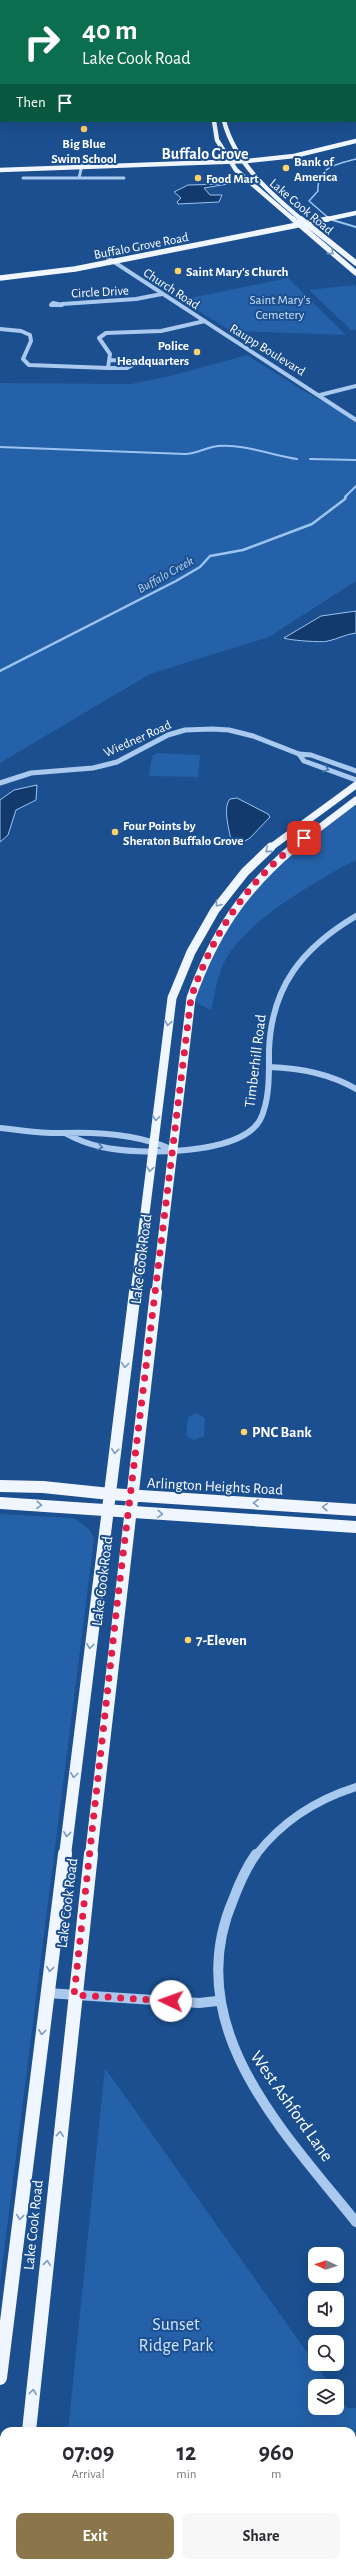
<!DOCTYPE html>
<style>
:root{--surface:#fff;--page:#f7f7f7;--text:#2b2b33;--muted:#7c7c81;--accent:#8a764a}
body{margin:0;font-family:"Alegreya Sans",sans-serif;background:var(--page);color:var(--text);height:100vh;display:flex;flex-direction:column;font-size:15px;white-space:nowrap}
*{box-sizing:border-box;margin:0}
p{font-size:13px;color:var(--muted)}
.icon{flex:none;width:22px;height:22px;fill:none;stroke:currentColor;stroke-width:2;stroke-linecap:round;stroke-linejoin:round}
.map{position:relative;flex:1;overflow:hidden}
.side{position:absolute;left:0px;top:2427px;width:356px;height:140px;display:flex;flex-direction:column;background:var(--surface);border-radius:12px 12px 0 0;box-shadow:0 4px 16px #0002}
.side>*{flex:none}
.top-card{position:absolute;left:0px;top:0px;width:356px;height:122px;box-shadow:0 4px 16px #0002;background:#0b6e4f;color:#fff;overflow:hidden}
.needle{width:26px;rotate:274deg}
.controls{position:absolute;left:308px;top:2247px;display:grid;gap:8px}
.controls a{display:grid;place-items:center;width:36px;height:36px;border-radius:8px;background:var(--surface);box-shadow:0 4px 16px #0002;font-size:20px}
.pin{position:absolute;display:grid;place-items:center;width:34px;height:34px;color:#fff;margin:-17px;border-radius:8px;box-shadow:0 2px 6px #0006}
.me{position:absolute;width:44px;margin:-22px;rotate:273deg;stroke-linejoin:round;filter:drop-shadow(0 0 3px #0008)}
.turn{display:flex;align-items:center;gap:14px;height:84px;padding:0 16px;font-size:18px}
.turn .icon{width:52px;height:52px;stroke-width:2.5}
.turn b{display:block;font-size:28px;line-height:34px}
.then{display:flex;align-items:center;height:38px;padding:0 16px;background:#0003;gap:8px;font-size:15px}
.eta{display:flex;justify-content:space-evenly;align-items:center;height:68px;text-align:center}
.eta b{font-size:24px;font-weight:700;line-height:28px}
.button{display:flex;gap:8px;margin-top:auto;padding:8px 16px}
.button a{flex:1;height:46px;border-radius:8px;background:var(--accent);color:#fff;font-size:16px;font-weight:700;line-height:46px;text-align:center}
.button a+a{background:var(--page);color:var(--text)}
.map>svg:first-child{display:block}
.green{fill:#2461a8}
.water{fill:#123a6d;stroke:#9cc4f0}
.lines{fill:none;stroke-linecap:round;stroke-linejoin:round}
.stream-far2{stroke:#9cc4f0;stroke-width:1.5}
.stream-far1{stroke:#9cc4f0;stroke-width:2}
.stream{stroke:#9cc4f0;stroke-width:2.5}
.minor-far5{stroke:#a9c9ee;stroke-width:3}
.minor-far4{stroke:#a9c9ee;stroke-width:4}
.minor-far3{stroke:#a9c9ee;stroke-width:5}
.minor-far2{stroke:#a9c9ee;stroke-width:6}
.minor-far1{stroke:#a9c9ee;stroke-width:8}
.minor{stroke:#a9c9ee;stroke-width:10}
.major-far5{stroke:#f0f6ff;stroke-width:4.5}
.major-far4{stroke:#f0f6ff;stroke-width:5.5}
.major-far3{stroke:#f0f6ff;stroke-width:7}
.major-far2{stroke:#f0f6ff;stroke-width:9}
.major-far1{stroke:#f0f6ff;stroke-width:12}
.major{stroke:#f0f6ff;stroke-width:14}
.oneway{stroke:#7b9ac1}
.oneway2{stroke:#4674ac}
.route{stroke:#e11d48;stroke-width:7;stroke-dasharray:0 12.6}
.poi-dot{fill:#ffd166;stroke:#1b4f8f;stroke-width:1.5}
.labels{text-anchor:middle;stroke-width:4;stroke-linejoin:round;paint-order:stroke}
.far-poi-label{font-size:13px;font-weight:bold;fill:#fff;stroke:#1b4f8f;text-anchor:start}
.far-street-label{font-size:13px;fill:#fff;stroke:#1b4f8f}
.far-park-label{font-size:13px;fill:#cfe3fa;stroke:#1b4f8f}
.far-water-label{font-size:13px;font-style:italic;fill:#b5d3f5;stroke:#1b4f8f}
.street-label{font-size:15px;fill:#fff;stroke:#1b4f8f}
.poi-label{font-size:15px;font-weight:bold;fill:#fff;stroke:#1b4f8f;text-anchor:start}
.far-district-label{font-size:16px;font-weight:bold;fill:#fff;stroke:#1b4f8f}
.near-street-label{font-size:18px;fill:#fff;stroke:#1b4f8f}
.near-park-label{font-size:18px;fill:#cfe3fa;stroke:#1b4f8f}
</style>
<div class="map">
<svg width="356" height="2567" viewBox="0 0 356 2567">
<rect width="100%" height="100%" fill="#1b4f8f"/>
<path class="green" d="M 288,278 L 346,335 L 231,331 L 181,300 Z
M 354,285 L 356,287 L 356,330 L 351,330 L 309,290 Z
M 247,355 L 309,394 L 356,418 L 356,581 L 269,637 L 150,674 L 0,763 L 0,383 L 131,384 L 170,376 Z
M 157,753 L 200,755 L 198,777 L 149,776 L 152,756 Z
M 356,805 L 356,860 C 316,881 241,923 223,965 C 217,978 215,995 211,1010 L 195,1002 C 225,905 278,862 356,805 Z
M 196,1413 L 205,1418 L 204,1436 L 194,1440 L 186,1436 L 188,1417 Z
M 0,1514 L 74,1518 L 90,1530 L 94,1539 L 0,2283 Z
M 105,2068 L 331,2386 L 315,2386 L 315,2408 L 337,2408 L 337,2394 L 347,2408 L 356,2408 L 356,2455 L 352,2453 L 352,2431 L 68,2431 Z"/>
<path class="water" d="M 228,184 L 204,188 L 210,195 L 222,195 L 219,202 L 178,204 L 177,202 L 181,198 L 174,192 L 188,185 Z
M 356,611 L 356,633 C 346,634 338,639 328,641 C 323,643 287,640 284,638 L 321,616 Z
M 37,785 L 36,800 L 16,810 L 8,835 L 0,842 L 0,800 L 14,790 Z
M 237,798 L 268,814 L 270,817 L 250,838 L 236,846 L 232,844 C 230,833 222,808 230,799 Z"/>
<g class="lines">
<path class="stream-far2" d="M 331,220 L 309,201 L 318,191 C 316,167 337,164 356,159"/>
<path class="stream-far1" d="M 329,219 L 356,227
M 0,447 L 185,454 C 197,454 206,447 218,446 C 246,444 270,455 297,459
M 310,459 L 356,460
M 345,497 L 356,486"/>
<path class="stream" d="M 0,671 L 176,581 L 200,567 L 210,556 L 243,550 L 312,524 L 345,499 L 346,496"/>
<path class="minor-far5" d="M 23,178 L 124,178
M 79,178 L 82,165"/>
<path class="minor-far4" d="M 108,258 L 356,420
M 53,303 L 62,305 L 51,305 Z
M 62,304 L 136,299 L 162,294
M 0,329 L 21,331 L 30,335 L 31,341 L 23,359 L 29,365 L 108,368 L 110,354 L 99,338 L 106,333 L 161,331 L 205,321
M 108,368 L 127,368 L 135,364 L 130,361 L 110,360
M 320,395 L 356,386"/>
<path class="minor-far3" d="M 299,754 L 304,761 L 356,780
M 0,783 L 31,773 L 93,768 L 117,762 L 168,735 L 185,730 L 212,729 L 229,730 L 253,736 L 299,754 L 311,755 L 356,771"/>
<path class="minor-far2" d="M 269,1067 C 300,1068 329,1073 356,1089
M 0,1128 C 21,1130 44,1134 65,1133 C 99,1132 139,1135 171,1149
M 65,1133 C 77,1140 88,1144 102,1147 C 137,1155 240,1156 260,1120 C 270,1100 269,1073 269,1051 C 271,987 302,948 356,916"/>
<path class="minor-far1" d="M 256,1855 C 282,1821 315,1800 356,1787"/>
<path class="minor" d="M 256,1854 C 246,1868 239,1884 233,1900 C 179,2026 283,2131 356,2222
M 47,1993 L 199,2003 L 217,2001"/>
<path class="major-far5" d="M 214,121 L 217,140 L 236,170 L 294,220
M 224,121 C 235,163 270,193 302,220
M 0,170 L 247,161 L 294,156 L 356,141
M 323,220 L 356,213"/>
<path class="major-far4" d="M 293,219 L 356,273
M 301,219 L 356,263
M 0,278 L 75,269 L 328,219"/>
<path class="major-far3" d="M 270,848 L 356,785
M 293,848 L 356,800"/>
<path class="major-far2" d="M 135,1293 L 172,998 L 191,952 L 215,910 L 245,872 L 271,847
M 156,1293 L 191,998 C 214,934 242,891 294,847"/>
<path class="major-far1" d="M 0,1486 L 43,1487 L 110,1494 L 356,1510
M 0,1503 L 356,1527
M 65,1855 L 135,1292
M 91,1855 L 156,1292"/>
<path class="major" d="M 0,2378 L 65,1854
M 29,2431 L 91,1854
M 13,2563 L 13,2567"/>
</g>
<defs><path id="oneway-chevron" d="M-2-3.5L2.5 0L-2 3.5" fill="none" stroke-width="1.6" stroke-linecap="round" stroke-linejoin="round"/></defs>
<g class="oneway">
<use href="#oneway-chevron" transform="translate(331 252) rotate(41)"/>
<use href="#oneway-chevron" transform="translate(268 850) rotate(139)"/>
<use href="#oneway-chevron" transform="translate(218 904) rotate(128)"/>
<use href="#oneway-chevron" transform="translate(168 1023) rotate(99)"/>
<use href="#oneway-chevron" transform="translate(156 1118) rotate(98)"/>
<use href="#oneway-chevron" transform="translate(150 1169) rotate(98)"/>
<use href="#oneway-chevron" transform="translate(125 1365) rotate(97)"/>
<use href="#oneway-chevron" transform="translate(115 1451) rotate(96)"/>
<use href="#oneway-chevron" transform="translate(256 1503) rotate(-177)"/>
<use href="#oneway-chevron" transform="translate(39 1505) rotate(4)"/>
<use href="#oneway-chevron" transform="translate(325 1507) rotate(-176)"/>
<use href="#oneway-chevron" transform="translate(160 1514) rotate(4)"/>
<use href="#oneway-chevron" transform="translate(90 1646) rotate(97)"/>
<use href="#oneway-chevron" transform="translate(74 1775) rotate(97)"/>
<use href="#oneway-chevron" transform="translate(67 1834) rotate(97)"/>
<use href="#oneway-chevron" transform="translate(50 1969) rotate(97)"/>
<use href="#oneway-chevron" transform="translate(42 2032) rotate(97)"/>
<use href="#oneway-chevron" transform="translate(60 2134) rotate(-84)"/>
<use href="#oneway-chevron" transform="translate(20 2217) rotate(97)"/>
<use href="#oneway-chevron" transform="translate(47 2263) rotate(-84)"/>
<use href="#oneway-chevron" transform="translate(33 2392) rotate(-83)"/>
</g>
<g class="oneway2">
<use href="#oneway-chevron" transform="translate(326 769) rotate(20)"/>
<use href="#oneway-chevron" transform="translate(100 1147) rotate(12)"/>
</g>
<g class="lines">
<path class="route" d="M 171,2001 L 74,1995 L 118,1596 L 191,998 C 213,932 248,880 304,838"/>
</g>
<g class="poi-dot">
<circle cx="84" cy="129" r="4"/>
<circle cx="286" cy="168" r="4"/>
<circle cx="198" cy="178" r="4"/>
<circle cx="178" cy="271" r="4"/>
<circle cx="197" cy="352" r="4"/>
<circle cx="115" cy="832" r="4"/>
<circle cx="244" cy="1432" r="4"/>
<circle cx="188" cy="1640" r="4"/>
</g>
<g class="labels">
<g class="far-poi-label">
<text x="84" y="148" text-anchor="middle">Big Blue<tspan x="84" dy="15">Swim School</tspan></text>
<text x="294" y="166">Bank of<tspan x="294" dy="15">America</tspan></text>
<text x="206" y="183">Food Mart</text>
<text x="186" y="276">Saint Mary's Church</text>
<text x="189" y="350" text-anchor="end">Police<tspan x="189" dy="15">Headquarters</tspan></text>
<text x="123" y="830">Four Points by<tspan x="123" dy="15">Sheraton Buffalo Grove</tspan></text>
</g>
<g class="far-street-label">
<text transform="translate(302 206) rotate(40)" y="5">Lake Cook Road</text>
<text transform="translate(141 245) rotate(-11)" y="5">Buffalo Grove Road</text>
<text transform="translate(172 288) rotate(33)" y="5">Church Road</text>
<text transform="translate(100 291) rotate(-3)" y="5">Circle Drive</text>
<text transform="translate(268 349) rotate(32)" y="5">Raupp Boulevard</text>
<text transform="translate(137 738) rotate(-24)" y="5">Wiedner Road</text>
</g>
<g class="far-park-label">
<text x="280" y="304">Saint Mary's<tspan x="280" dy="15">Cemetery</tspan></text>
</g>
<g class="far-water-label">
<text transform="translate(165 574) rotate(-29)" y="5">Buffalo Creek</text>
</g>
<g class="street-label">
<text transform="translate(255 1061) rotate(-83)" y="5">Timberhill Road</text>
<text transform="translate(141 1259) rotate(-83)" y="5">Lake Cook Road</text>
<text transform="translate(215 1486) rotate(3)" y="5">Arlington Heights Road</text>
<text transform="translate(102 1581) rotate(-83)" y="5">Lake Cook Road</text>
<text transform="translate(67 1903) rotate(-83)" y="5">Lake Cook Road</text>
<text transform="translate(33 2225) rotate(-84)" y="5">Lake Cook Road</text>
</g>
<g class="poi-label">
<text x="252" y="1437">PNC Bank</text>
<text x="196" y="1645">7-Eleven</text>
</g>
<g class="far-district-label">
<text x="205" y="159">Buffalo Grove</text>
</g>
<g class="near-street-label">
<text transform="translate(292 2106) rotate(55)" y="6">West Ashford Lane</text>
</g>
<g class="near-park-label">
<text x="176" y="2330">Sunset<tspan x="176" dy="21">Ridge Park</tspan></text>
</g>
</g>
</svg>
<div class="controls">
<a><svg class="needle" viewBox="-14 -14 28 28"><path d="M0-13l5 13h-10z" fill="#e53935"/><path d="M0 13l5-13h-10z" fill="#7c7c81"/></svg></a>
<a><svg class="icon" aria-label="sound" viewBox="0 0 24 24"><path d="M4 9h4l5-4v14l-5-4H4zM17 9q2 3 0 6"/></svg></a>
<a><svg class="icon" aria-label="search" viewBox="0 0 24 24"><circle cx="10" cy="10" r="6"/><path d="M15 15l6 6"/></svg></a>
<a><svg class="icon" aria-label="layers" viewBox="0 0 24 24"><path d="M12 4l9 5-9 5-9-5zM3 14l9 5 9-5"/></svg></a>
</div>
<div class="pin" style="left:304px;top:838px;background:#d93025"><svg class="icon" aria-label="arrive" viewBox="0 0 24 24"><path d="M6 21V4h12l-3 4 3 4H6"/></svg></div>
<svg class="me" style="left:171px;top:2001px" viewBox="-20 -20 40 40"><circle r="19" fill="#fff"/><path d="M0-13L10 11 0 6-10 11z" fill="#e11d48"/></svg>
<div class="top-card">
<div class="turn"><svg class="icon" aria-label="right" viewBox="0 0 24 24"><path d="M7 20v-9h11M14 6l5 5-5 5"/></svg><div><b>40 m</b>Lake Cook Road</div></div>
<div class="then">Then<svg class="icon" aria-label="arrive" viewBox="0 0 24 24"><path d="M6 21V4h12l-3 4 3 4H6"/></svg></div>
</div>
<section class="side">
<div class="eta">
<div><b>07:09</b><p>Arrival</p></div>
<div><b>12</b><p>min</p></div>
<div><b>960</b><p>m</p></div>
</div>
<div class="button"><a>Exit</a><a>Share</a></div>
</section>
</div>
